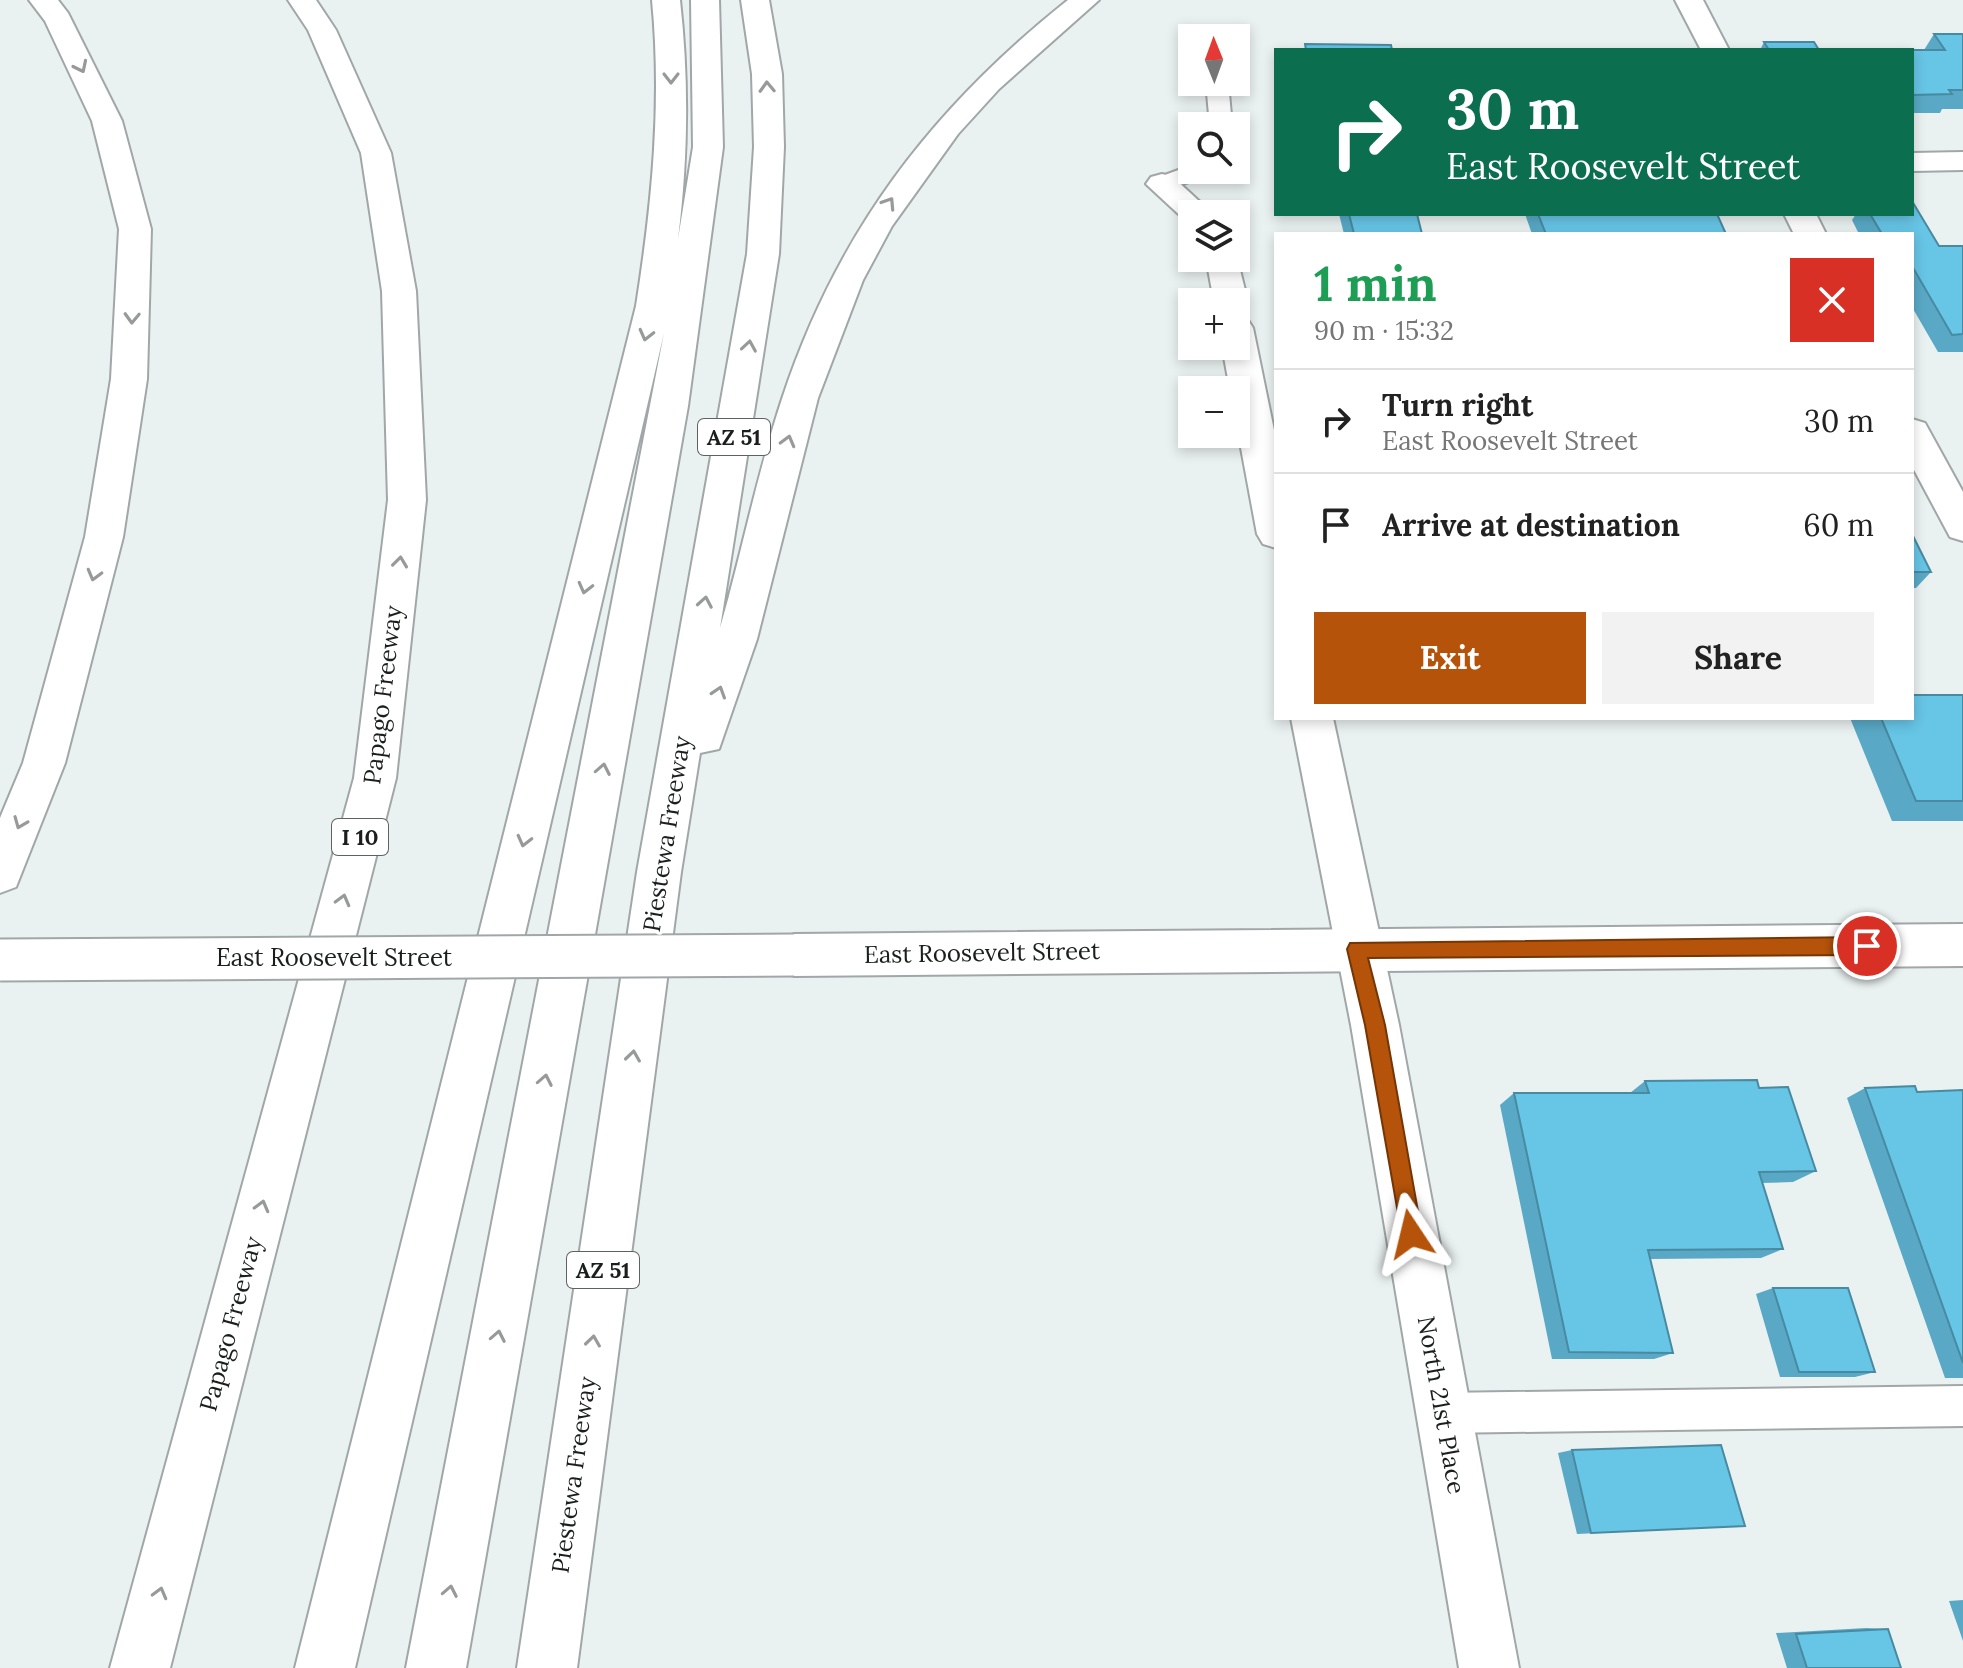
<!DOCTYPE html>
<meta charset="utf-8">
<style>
:root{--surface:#fff;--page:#f2f2f2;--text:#222;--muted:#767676;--line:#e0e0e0;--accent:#b45309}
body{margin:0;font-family:Lora,serif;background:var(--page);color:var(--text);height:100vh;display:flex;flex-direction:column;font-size:30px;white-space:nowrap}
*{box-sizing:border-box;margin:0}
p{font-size:26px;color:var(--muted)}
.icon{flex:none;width:44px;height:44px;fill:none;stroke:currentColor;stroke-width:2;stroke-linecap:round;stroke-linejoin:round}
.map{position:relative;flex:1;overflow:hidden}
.details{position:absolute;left:1274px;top:232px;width:640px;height:488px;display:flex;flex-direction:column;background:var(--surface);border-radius:0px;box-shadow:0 4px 12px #0003}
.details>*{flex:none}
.guide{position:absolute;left:1274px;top:48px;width:640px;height:168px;border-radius:0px;box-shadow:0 4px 12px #0003;background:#0b6e4f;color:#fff;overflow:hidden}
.needle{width:52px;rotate:359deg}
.buttons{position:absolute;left:1178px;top:24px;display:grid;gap:16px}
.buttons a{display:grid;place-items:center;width:72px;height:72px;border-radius:0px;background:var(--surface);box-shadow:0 4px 12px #0003;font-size:40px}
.pin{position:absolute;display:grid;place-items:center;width:68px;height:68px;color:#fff;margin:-34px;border:4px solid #fff;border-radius:50%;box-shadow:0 2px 8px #0007}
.me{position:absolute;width:88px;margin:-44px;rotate:350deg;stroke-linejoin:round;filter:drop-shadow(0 0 6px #0008)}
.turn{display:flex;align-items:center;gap:28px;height:168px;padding:0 40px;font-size:36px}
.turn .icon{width:104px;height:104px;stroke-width:2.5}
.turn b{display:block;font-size:56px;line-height:68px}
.round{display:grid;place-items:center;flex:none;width:84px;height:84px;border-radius:0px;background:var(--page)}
.head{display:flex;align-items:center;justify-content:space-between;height:136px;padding:0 40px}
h1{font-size:48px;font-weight:700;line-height:60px;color:#1e9e55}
.button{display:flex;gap:16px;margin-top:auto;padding:16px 40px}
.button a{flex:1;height:92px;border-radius:0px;background:var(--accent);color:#fff;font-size:32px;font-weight:700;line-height:92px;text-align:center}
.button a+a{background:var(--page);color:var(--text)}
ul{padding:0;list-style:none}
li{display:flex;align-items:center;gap:24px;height:104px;padding:0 40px;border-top:2px solid var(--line)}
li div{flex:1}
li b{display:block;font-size:30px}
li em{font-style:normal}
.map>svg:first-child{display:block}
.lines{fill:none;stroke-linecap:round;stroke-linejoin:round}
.lane-casing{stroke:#a1a7a8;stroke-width:4}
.street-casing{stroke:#a1a7a8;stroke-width:4}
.secondary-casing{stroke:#a1a7a8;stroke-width:4}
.highway-casing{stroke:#a1a7a8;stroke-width:4}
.lane{fill:#fff;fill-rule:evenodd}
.street{fill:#fff;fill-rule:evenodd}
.secondary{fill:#fff;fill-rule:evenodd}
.highway{fill:#fff;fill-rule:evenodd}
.secondary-bridge-casing{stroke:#a1a7a8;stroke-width:45;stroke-linecap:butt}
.secondary-bridge{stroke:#fff;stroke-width:41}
.wall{fill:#59a9c6}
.building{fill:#67c5e6;stroke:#488aa1;stroke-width:2}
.oneway{stroke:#989a9a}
.route{fill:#b45309;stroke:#753606;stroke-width:2}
.labels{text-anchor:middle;stroke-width:6;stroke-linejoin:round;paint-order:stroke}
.shield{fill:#fff;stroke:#5f6262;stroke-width:2}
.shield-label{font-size:22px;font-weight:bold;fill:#1b1e1e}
.street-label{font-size:24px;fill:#1b1e1e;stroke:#fff}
</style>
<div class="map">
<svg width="1963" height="1668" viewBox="0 0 1963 1668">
<rect width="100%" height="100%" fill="#eaf1f1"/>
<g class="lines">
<defs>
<path id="lane" d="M 1206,82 L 1228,82 L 1232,126 L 1210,126 Z
M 1192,165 L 1192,170 L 1212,170 L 1209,175 L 1162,191 L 1151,184 L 1154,179 Z
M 1963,1386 L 1963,1426 L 1441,1433 L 1427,1427 L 1421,1413 L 1427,1399 L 1441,1393 Z"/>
<path id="street" d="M 1675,0 L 1703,0 L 1729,50 L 1701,50 Z
M 1963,152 L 1963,170 L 1912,171 L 1912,153 Z
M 1162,174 L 1173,177 L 1213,214 L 1192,214 L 1192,223 L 1186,221 L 1146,184 L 1151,177 Z
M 1784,214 L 1816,214 L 1826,234 L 1794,234 Z
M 1236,254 L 1248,302 L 1243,310 L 1236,312 L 1236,302 L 1214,302 L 1206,258 L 1236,258 Z
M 1236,317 L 1248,320 L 1253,328 L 1276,440 L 1276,548 L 1263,544 L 1257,534 L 1236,421 L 1236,390 L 1230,390 L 1222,346 L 1236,346 Z
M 1912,419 L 1925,423 L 1963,492 L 1963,541 L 1950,537 L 1912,466 Z
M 1291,718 L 1333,718 L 1399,1025 L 1519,1668 L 1459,1668 L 1351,1025 Z"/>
<path id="secondary" d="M 1963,924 L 1963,966 L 794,976 L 778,970 L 771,955 L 778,940 L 794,934 Z"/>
<path id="highway" d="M 29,0 L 58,0 L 68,13 L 122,121 L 151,229 L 147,379 L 123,537 L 65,763 L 16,887 L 0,893 L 0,818 L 23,763 L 85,537 L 111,379 L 119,229 L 92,121 L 45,21 Z
M 288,0 L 316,0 L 336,30 L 391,153 L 416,291 L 426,500 L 396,778 L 170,1668 L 110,1668 L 354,778 L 388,500 L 382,291 L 361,153 L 308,30 Z
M 652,0 L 680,0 C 689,80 688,159 678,239 L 693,147 L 691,0 L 719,0 L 723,147 L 688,406 L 466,1668 L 406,1668 L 664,333 L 355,1668 L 295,1668 L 636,306 C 652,204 662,103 652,0 Z
M 741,0 L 769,0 L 782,74 L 784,147 L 779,254 L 720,628 C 742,552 757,474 782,399 C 837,232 931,109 1068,0 L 1099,0 L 999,89 L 958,134 L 892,226 L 863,280 L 818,398 L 757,639 L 719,749 L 700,753 L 681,872 L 577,1668 L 517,1668 L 637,872 L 747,254 L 754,147 L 752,74 Z"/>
</defs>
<use href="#lane" class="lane-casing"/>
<use href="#street" class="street-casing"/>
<use href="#secondary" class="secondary-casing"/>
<use href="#highway" class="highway-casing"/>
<use href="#lane" class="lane"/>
<use href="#street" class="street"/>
<use href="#secondary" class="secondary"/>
<use href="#highway" class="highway"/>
<defs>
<path id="secondary-bridge" d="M 0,960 L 794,955"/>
</defs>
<use href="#secondary-bridge" class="secondary-bridge-casing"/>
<use href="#secondary-bridge" class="secondary-bridge"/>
</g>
<path class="wall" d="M 1934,34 L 1963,34 L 1963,109 L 1942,109 L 1940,113 L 1912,113 L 1912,50 L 1924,50 Z
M 1764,42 L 1819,50 L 1760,50 Z
M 1339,214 L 1417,214 L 1422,234 L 1344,234 Z
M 1525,214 L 1717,214 L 1726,234 L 1532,234 Z
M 1856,214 L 1912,214 L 1939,246 L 1963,246 L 1963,352 L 1938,352 L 1912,307 L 1912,234 L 1859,234 L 1852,220 Z
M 1912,534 L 1931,572 L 1916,588 L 1912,588 Z
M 1963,695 L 1963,821 L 1892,821 L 1850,718 L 1912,718 Z
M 1645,1081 L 1759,1088 L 1816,1171 L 1793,1182 L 1762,1183 L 1783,1249 L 1761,1258 L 1650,1259 L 1673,1353 L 1654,1359 L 1552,1359 L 1500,1105 L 1514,1093 L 1630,1093 Z
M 1865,1088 L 1917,1092 L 1963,1090 L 1963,1378 L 1945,1378 L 1847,1098 Z
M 1773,1288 L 1875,1372 L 1855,1377 L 1780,1377 L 1756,1294 Z
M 1572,1450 L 1727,1527 L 1577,1534 L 1558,1453 Z
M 1963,1600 L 1963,1641 L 1949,1601 Z
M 1866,1628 L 1888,1629 L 1901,1668 L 1787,1668 L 1776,1633 Z"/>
<path class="building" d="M 1934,34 L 1963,34 L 1963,90 L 1949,90 L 1952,94 L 1912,95 L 1912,50 L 1905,50 L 1945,50 Z
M 1764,42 L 1814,42 L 1819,50 L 1769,50 Z
M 1305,44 L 1391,45 L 1392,50 L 1306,50 Z
M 1912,201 L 1939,246 L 1963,246 L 1963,334 L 1952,335 L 1912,266 L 1912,234 L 1882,234 L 1870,214 L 1912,214 Z
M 1349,214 L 1417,214 L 1422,234 L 1354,234 Z
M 1538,214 L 1717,214 L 1726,234 L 1546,234 Z
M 1912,534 L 1931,572 L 1912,572 Z
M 1912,695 L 1963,695 L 1963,801 L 1916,801 L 1881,718 L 1912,718 Z
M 1757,1080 L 1759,1088 L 1788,1087 L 1816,1171 L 1759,1172 L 1783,1249 L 1648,1250 L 1673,1353 L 1569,1352 L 1514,1093 L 1649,1093 L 1645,1081 Z
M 1915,1086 L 1917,1092 L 1963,1090 L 1963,1363 L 1865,1088 Z
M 1773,1288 L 1848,1288 L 1875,1372 L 1799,1372 Z
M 1721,1445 L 1745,1526 L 1591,1533 L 1572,1450 Z
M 1888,1629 L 1901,1668 L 1807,1668 L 1796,1634 Z"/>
<defs><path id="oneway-chevron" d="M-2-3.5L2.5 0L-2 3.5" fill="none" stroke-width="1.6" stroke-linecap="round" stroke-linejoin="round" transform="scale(2)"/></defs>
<g class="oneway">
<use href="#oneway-chevron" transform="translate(81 67) rotate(64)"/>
<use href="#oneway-chevron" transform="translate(671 78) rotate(90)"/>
<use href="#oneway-chevron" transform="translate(767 87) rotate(-92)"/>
<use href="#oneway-chevron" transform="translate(889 203) rotate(-57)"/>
<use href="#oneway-chevron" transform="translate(132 318) rotate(92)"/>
<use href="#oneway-chevron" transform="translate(646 335) rotate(104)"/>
<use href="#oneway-chevron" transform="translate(749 346) rotate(-81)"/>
<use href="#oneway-chevron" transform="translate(788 441) rotate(-75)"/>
<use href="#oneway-chevron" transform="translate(400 562) rotate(-83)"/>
<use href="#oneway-chevron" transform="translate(94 575) rotate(105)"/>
<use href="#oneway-chevron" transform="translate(585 588) rotate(104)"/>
<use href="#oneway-chevron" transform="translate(705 602) rotate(-80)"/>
<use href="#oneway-chevron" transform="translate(719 692) rotate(-72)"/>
<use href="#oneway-chevron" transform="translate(603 769) rotate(-79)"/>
<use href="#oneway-chevron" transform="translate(20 823) rotate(112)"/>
<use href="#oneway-chevron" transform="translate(524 841) rotate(104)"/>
<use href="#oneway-chevron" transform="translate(343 900) rotate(-75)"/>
<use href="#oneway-chevron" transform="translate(633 1056) rotate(-82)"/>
<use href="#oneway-chevron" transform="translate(545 1080) rotate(-79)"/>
<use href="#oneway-chevron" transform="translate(262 1206) rotate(-75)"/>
<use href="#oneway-chevron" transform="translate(498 1336) rotate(-79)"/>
<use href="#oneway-chevron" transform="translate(593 1341) rotate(-82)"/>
<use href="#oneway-chevron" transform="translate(450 1591) rotate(-79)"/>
<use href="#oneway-chevron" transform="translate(160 1593) rotate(-75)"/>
</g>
<path class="route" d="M 1867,937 L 1877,946 L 1867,955 L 1368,958 L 1385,1025 L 1422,1234 L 1418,1242 L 1411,1245 L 1403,1242 L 1365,1025 L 1347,949 L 1350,943 Z"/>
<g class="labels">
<g class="shield">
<rect x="698" y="419" width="72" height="36" rx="6"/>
<rect x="332" y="819" width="56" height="36" rx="6"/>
<rect x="567" y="1252" width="72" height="36" rx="6"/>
</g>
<g class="shield-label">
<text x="734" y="445">AZ 51</text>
<text x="360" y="845">I 10</text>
<text x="603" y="1278">AZ 51</text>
</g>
<g class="street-label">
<text transform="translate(383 695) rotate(-83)" y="8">Papago Freeway</text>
<text transform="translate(667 834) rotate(-81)" y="8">Piestewa Freeway</text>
<text transform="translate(982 953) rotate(-1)" y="8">East Roosevelt Street</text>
<text x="334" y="966">East Roosevelt Street</text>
<text transform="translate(231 1324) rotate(-75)" y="8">Papago Freeway</text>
<text transform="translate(1441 1405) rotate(80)" y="8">North 21st Place</text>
<text transform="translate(574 1475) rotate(-82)" y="8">Piestewa Freeway</text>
</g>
</g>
</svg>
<div class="buttons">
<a><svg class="needle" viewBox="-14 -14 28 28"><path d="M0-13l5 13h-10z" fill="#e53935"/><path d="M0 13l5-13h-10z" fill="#767676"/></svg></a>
<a><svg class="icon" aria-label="search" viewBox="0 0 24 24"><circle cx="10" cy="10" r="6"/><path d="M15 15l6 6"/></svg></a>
<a><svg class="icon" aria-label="layers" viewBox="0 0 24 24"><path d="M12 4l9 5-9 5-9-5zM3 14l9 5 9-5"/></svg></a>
<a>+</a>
<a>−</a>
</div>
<div class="pin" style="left:1867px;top:946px;background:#d93025"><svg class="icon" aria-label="arrive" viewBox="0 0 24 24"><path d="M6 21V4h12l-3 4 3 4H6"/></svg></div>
<svg class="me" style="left:1411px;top:1234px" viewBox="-20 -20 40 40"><path d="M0-17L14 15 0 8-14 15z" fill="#b45309" stroke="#fff" stroke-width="4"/></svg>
<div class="guide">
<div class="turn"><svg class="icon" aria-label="right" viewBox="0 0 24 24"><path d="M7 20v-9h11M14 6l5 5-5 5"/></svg><div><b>30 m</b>East Roosevelt Street</div></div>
</div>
<section class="details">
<div class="head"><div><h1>1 min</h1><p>90 m · 15:32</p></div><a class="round" style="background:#d93025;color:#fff"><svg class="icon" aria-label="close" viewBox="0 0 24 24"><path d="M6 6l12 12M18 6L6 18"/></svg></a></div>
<ul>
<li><svg class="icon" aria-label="right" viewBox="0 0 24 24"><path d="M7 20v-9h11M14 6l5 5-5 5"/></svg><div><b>Turn right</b><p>East Roosevelt Street</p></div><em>30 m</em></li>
<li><svg class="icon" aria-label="arrive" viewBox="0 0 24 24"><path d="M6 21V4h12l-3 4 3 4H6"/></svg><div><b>Arrive at destination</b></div><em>60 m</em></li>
</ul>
<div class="button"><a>Exit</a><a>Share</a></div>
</section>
</div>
